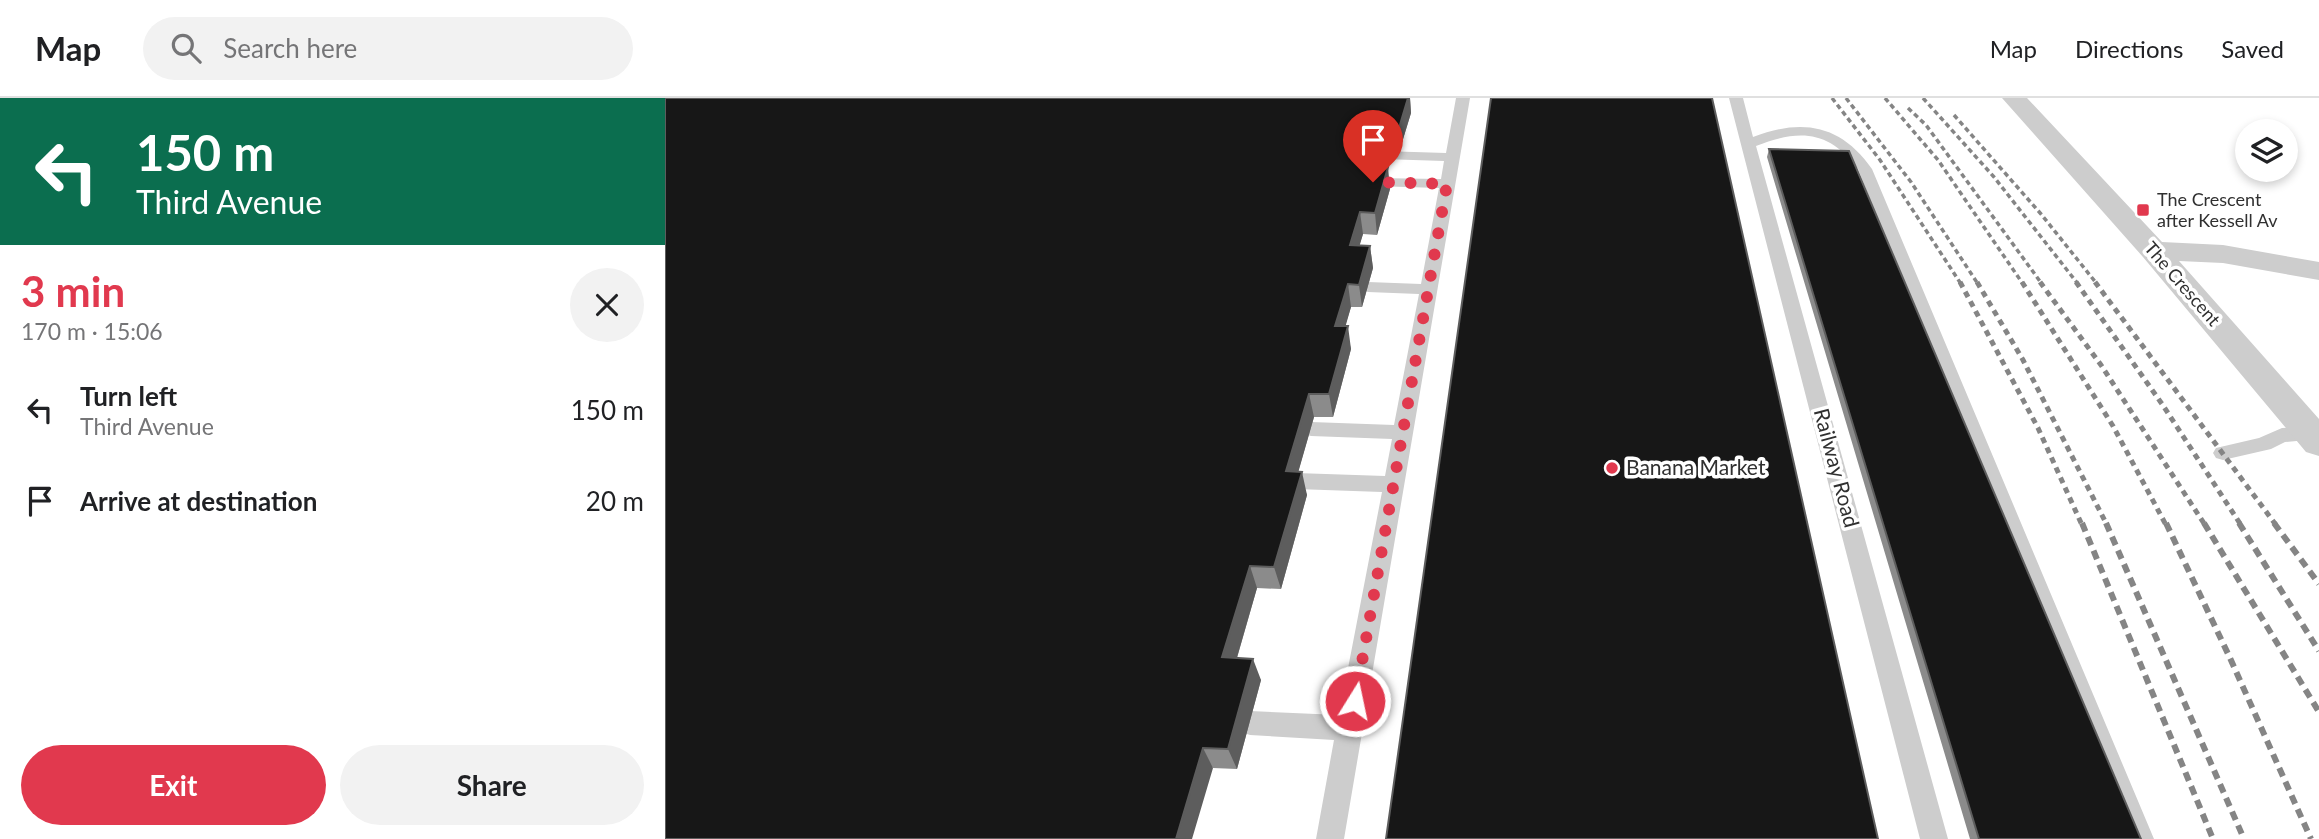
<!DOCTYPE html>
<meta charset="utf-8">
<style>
:root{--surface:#fff;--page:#f2f2f2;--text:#202124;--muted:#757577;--line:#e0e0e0;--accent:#e1394e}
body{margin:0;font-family:Lato,sans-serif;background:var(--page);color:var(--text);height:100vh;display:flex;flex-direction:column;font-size:26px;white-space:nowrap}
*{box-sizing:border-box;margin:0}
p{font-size:23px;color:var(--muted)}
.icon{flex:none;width:38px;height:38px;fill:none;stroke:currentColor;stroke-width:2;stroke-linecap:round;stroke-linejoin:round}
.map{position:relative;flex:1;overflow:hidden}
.side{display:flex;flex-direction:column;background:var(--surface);width:665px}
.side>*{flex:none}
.top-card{background:#0b6e4f;color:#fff;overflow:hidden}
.tools{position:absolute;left:1570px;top:21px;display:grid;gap:14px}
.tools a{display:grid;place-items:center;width:63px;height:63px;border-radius:50%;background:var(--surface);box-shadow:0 4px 10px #0003;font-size:35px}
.pin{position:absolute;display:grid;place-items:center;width:60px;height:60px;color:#fff;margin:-72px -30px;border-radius:50% 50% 50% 0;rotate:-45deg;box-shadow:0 0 7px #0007}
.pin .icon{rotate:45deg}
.me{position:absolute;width:77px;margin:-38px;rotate:10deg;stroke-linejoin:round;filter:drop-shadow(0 0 5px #0008)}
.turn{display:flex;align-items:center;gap:24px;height:147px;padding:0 21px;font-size:32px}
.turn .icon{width:91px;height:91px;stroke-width:2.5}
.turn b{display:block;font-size:49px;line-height:60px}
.round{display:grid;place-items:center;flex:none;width:74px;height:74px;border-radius:37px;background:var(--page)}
.head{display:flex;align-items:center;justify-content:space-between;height:119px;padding:0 21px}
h1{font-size:42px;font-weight:700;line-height:52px;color:var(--accent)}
.action{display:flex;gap:14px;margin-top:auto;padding:14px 21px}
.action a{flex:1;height:80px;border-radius:42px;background:var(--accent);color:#fff;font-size:28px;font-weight:700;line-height:80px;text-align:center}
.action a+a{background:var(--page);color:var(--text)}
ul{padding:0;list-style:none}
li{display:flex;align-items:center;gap:21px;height:91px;padding:0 21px}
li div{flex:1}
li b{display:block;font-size:26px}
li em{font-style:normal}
header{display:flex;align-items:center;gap:42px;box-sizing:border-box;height:98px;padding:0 35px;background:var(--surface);border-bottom:2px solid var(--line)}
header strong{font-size:33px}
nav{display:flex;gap:38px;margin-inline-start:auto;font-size:24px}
.search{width:490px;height:63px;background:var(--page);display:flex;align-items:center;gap:18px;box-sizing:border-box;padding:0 24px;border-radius:38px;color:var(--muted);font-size:26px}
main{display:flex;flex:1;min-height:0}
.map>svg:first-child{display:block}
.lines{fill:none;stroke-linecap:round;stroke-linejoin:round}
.lane{fill:#cdcdcd;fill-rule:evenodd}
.street{fill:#cdcdcd;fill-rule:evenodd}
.rail-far2{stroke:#858585;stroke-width:3.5;stroke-dasharray:5 3.5;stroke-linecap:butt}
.rail-far1{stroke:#858585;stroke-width:5;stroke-dasharray:6 5;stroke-linecap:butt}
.rail{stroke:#858585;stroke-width:6;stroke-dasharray:9 6;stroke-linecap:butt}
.wall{fill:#8b8b8b}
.shaded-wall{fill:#5d5d5d}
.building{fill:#171717;stroke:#5d5d5d;stroke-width:2}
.route{stroke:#e1394e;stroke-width:12;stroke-dasharray:0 21.6}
.poi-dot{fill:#e1394e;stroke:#fff;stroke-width:2.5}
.labels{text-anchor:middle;stroke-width:7;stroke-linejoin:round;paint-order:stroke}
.far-poi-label{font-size:18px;fill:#303030;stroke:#fff;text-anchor:start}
.far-street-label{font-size:18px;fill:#303030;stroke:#fff}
.poi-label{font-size:21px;fill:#303030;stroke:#fff;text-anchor:start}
.street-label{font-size:21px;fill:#303030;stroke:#fff}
</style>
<header>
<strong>Map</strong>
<div class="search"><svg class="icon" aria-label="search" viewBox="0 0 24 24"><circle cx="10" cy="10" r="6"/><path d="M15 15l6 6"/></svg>Search here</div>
<nav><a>Map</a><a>Directions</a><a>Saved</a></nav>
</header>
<main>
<section class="side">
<div class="top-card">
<div class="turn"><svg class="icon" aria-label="left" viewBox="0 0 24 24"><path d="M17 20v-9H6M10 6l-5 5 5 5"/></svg><div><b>150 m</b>Third Avenue</div></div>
</div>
<div class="head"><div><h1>3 min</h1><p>170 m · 15:06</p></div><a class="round"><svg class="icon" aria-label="close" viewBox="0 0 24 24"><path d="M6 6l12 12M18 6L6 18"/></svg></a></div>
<ul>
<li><svg class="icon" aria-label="left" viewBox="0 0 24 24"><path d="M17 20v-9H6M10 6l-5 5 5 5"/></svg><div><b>Turn left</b><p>Third Avenue</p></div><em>150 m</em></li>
<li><svg class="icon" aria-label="arrive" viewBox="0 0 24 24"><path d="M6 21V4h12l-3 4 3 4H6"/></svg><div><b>Arrive at destination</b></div><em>20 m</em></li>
</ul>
<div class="action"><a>Exit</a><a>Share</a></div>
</section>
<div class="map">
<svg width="1654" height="741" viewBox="0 0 1654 741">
<rect width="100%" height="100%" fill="#fff"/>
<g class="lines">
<path class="lane" d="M 791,0 L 805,0 L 679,741 L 651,741 L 669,642 L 585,637 L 576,634 L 572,625 L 576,616 L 585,613 L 674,617 L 717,394 L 631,391 L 623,389 L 620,383 L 623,377 L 631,375 L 720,378 L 727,341 L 646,338 L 639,336 L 636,331 L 639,326 L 646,324 L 729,327 L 754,196 L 703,194 L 694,189 L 703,184 L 756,186 L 774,90 L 708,88 L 701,84 L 708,80 L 776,81 L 779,63 L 717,61 L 710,57 L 717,53 L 781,55 Z
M 1064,0 L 1078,0 L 1088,39 C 1138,20 1176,27 1207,71 L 1489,741 L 1461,741 L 1193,71 C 1164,32 1134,31 1091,48 L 1283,741 L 1255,741 Z
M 1646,329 L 1653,331 L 1653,341 L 1620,344 L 1606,351 L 1558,362 L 1551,360 L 1548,355 L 1551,350 L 1594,340 L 1617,330 Z"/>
<path class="street" d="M 1337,0 L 1362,0 L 1497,144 L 1558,147 L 1654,164 L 1654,182 L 1558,165 L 1514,163 L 1654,321 L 1654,358 L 1641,354 L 1478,159 Z"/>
<path class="rail-far2" d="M 1167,0 L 1215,62 L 1296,186
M 1181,0 L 1246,84 L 1313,186
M 1220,0 L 1273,62 L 1358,186
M 1258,0 L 1329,79 L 1413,186
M 1243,10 L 1261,27 L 1377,186
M 1289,17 L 1376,116 L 1432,186"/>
<path class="rail-far1" d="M 1295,184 L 1373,330 L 1417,427
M 1312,184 L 1358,262 L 1442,427
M 1357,184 L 1448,328 L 1501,427
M 1375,184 L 1436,267 L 1540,427
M 1411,184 L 1497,306 L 1576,427
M 1430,184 L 1611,427"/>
<path class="rail" d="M 1417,425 L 1548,741
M 1441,425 L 1579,741
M 1501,425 L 1565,560 L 1646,741
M 1539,425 L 1654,614
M 1574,425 L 1654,553
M 1609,425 L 1654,486"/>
</g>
<path class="wall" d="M 0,0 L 745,0 L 746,15 L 735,51 L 719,51 L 713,69 L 725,91 L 712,137 L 698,136 L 694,148 L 705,148 L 708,170 L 697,209 L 686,209 L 680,228 L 686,251 L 668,319 L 649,319 L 633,374 L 642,397 L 616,491 L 592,490 L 572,560 L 596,582 L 572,671 L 548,670 Z
M 1104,51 L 1476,741 L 1305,741 L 1102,59 Z"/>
<path class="shaded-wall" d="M 743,0 L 745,0 L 746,15 L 735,51 L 734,30 Z
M 717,30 L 719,51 L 708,84 L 705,69 L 706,62 Z
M 723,69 L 725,91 L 712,137 L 710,115 Z
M 695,114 L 698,136 L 688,170 L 685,147 Z
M 705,148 L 708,170 L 697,209 L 694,187 Z
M 683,186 L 686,209 L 674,251 L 670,228 Z
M 683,228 L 686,251 L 668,319 L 664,296 Z
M 644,296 L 649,319 L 627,396 L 621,373 Z
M 637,374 L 642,397 L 616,491 L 609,469 Z
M 585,468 L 592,490 L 566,580 L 557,559 Z
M 588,561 L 596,582 L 572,671 L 563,651 Z
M 538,650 L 548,670 L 527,741 L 511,741 Z"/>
<path class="building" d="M 0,0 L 743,0 L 734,30 L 717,30 L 706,62 L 705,69 L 723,69 L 710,115 L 695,114 L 685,147 L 705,148 L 694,187 L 683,186 L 670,228 L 683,228 L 664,296 L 644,296 L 621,373 L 637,374 L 609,469 L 585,468 L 557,559 L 588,561 L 563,651 L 538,650 L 511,741 L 0,741 Z
M 826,0 L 1047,0 L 1213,741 L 721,741 Z
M 1104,51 L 1184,53 L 1476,741 L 1314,741 Z"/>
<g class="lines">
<path class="route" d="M 690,603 L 782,86 L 708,84"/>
</g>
<g class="poi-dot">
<rect x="1471" y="105" width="14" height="14" rx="3.5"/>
<circle cx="947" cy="370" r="7"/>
</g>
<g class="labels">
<g class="far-poi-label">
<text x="1492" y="108">The Crescent<tspan x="1492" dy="21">after Kessell Av</tspan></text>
</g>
<g class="far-street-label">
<text transform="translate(1517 186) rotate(49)" y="6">The Crescent</text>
</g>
<g class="poi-label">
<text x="961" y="377">Banana Market</text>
</g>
<g class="street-label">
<text transform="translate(1171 370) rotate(75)" y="7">Railway Road</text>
</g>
</g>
</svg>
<div class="tools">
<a><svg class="icon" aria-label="layers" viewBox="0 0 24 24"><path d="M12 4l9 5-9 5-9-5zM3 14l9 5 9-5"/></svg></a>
</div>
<div class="pin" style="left:708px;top:84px;background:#d93025"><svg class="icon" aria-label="arrive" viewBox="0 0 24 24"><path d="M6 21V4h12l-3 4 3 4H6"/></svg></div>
<svg class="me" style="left:690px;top:603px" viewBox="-20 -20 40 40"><circle r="17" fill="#e1394e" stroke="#fff" stroke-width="3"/><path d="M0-11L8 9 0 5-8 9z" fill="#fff"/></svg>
</div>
</main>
